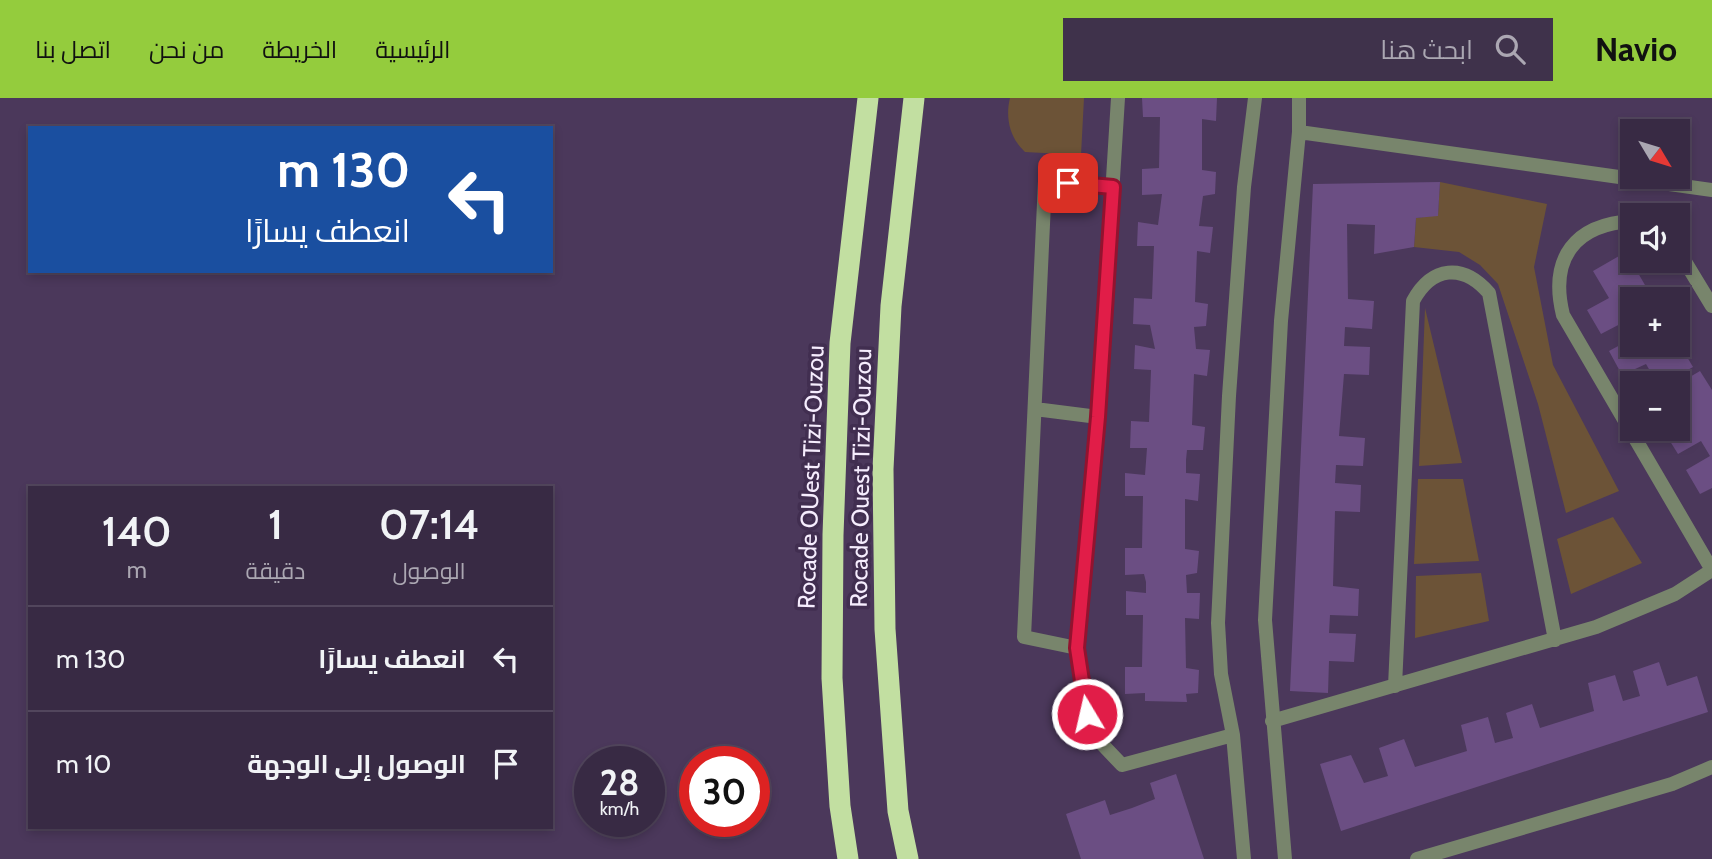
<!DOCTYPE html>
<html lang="ar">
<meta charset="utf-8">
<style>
:root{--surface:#382a44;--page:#3f324b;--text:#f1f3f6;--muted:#aba7b2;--line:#52465d;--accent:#94cc3d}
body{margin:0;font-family:Cabin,Cairo,sans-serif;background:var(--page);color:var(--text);direction:rtl;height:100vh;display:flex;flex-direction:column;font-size:26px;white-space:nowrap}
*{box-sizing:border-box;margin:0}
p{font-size:23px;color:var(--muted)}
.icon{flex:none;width:38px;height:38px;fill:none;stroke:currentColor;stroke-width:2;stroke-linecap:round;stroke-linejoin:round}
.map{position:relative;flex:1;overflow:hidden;direction:ltr}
.drawer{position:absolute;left:28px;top:388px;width:525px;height:343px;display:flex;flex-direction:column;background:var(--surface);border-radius:0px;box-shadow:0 4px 10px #0003,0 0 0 2px var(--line);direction:rtl}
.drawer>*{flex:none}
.guide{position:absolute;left:28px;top:28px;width:525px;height:147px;border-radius:0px;box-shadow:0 4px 10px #0003,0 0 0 2px var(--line);direction:rtl;background:#1a4fa0;color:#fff;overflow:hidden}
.needle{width:46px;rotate:128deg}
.tools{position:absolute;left:1620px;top:21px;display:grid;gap:14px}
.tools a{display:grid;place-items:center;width:70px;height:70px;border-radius:0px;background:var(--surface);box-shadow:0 4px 10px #0003,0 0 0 2px var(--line);font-size:35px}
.speed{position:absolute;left:574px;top:648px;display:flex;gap:14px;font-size:35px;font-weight:700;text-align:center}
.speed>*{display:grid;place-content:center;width:91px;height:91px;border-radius:50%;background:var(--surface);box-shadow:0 4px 10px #0003,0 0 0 2px var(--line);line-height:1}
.speed small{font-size:18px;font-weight:400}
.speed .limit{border:10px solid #d22;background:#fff;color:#111}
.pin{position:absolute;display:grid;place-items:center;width:60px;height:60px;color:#fff;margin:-30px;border-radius:14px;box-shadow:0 4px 10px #0006}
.me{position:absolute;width:77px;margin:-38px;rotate:351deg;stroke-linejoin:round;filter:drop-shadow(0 0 5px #0008)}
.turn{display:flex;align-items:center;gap:24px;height:147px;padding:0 28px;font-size:32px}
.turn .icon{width:91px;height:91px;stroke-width:2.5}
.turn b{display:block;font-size:49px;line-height:60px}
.eta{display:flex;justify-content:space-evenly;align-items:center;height:119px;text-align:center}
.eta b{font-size:42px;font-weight:600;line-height:49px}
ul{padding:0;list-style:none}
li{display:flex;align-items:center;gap:21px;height:105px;padding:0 28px;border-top:2px solid var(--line)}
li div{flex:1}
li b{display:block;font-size:26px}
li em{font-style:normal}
header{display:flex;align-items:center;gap:42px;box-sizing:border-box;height:98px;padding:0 35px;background:var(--accent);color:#111}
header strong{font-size:33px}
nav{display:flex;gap:38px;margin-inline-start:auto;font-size:24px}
.search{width:490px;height:63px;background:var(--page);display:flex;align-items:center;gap:18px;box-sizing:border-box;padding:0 24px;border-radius:0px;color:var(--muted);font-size:26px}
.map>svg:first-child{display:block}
.green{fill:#6c5337}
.building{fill:#6b4e83}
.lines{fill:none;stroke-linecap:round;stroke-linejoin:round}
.street{stroke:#78856c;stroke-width:14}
.highway{stroke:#c2dfa1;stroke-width:21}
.route-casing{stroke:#92132f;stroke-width:18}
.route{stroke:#e11d48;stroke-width:12}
.labels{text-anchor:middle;stroke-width:7;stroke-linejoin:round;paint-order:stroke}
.street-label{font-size:24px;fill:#f6edfe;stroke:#412e50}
</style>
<header>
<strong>Navio</strong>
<div class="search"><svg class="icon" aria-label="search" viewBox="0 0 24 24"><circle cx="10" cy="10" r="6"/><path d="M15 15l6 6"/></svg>ابحث هنا</div>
<nav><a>الرئيسية</a><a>الخريطة</a><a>من نحن</a><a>اتصل بنا</a></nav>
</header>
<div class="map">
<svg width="1712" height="761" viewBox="0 0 1712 761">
<rect width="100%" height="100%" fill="#4b385b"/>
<path class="green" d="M 1010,0 L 1084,0 L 1081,57 L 1025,54 C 1010,40 1005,20 1010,0 Z
M 1440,84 L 1547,106 L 1534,169 L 1553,267 L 1619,393 L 1566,415 L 1538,306 L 1498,186 L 1480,167 L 1459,154 L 1414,149 L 1416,120 L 1438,117 Z
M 1425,210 L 1462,365 L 1419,368 Z
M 1418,381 L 1463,381 L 1479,463 L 1414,466 Z
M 1613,419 L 1642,465 L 1571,496 L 1557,441 Z
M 1481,475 L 1489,523 L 1415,540 L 1416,478 Z"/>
<path class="building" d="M 1142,0 L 1217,0 L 1216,23 L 1202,21 L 1202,72 L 1216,74 L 1215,96 L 1203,98 L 1199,128 L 1213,129 L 1210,155 L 1197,153 L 1195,204 L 1208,206 L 1206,228 L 1194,229 L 1196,251 L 1210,252 L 1207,278 L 1194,276 L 1192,327 L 1205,329 L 1203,352 L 1187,352 L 1186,362 L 1186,375 L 1200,376 L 1198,403 L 1185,401 L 1185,451 L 1199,453 L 1197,475 L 1186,477 L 1187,495 L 1200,495 L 1199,521 L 1185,520 L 1186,570 L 1199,572 L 1198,595 L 1186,596 L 1187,604 L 1145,603 L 1145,595 L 1125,596 L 1125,569 L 1142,569 L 1143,517 L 1126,517 L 1126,493 L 1146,495 L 1146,484 L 1144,476 L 1125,477 L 1125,450 L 1142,450 L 1143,398 L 1125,398 L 1125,375 L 1145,377 L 1147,350 L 1130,350 L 1131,323 L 1149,324 L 1151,272 L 1134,271 L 1135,247 L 1155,251 L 1150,227 L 1133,226 L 1134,200 L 1152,201 L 1154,148 L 1137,148 L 1138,124 L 1158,127 L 1162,96 L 1142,97 L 1142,71 L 1159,70 L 1160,19 L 1143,19 Z
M 1440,84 L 1438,118 L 1416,120 L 1414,149 L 1374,156 L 1375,127 L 1347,126 L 1348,201 L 1374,203 L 1372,231 L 1345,229 L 1344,248 L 1370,249 L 1369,277 L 1344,276 L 1339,338 L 1365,340 L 1363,368 L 1336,367 L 1335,385 L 1361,387 L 1360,414 L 1335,413 L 1333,488 L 1359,491 L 1358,518 L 1330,517 L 1329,535 L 1356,536 L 1354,564 L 1329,563 L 1328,595 L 1290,593 L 1313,86 Z
M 1626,154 L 1653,201 L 1633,201 L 1633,239 L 1624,224 L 1601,236 L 1587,212 L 1609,200 L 1593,173 Z
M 1633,240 L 1633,247 L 1680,247 L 1693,269 L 1664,285 L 1657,285 L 1646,266 L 1622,277 L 1609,253 Z
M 1700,273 L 1712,292 L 1712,390 L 1700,396 L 1686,372 L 1710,358 L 1701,343 L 1678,356 L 1663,332 L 1678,331 L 1678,323 L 1685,319 L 1678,308 L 1678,286 Z
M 1659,564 L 1667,588 L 1697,578 L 1708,614 L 1341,733 L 1320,666 L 1351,657 L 1364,685 L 1388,678 L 1379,650 L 1404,641 L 1415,669 L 1438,662 L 1467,653 L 1461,627 L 1488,619 L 1495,645 L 1513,640 L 1506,615 L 1532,606 L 1540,630 L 1594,613 L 1588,585 L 1615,577 L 1623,603 L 1640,598 L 1633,573 Z
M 1176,676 L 1204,761 L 1081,761 L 1066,716 L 1105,702 L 1110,717 L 1132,710 L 1155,701 L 1150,685 Z"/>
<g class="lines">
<path class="street" d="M 1118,0 L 1099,306 L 1077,550 L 1087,616 L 1102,646 L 1122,667 L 1233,637
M 1299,34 L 1712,92
M 1633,123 C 1575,126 1549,160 1563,217 L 1712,472
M 1678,152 L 1712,208
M 1035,311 L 1098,319
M 1077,550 L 1024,539 L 1045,83 L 1113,89
M 1395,588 L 1413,203 C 1432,168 1463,165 1489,195 L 1555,542
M 1272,623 L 1596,529 L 1675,496 L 1712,472
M 1244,761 L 1233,637 L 1221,576 L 1218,525 L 1229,298 L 1244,89 L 1255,0
M 1285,761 L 1265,522 L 1281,223 L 1299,34 L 1299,0
M 1417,761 L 1672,686 L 1712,669"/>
<path class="highway" d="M 848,761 L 840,708 L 832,580 L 833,437 L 840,245 L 868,0
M 908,761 L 898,713 L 885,531 L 883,371 L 891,208 L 914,0"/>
</g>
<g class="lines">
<defs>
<path id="route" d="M 1068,85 L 1113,89 L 1098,319 L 1077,550 L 1087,616"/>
</defs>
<use href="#route" class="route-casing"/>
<use href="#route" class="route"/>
</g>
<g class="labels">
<g class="street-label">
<text transform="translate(811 379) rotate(-88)" y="8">Rocade OUest Tizi-Ouzou</text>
<text transform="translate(861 380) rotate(-89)" y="8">Rocade Ouest Tizi-Ouzou</text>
</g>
</g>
</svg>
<div class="tools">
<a><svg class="needle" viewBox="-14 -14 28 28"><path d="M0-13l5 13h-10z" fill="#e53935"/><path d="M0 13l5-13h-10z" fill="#aba7b2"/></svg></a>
<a><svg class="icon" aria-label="sound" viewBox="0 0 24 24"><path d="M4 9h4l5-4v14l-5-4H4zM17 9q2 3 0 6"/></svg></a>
<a>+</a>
<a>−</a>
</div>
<div class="speed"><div>28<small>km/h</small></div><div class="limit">30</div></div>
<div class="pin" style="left:1068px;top:85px;background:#d93025"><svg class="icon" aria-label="arrive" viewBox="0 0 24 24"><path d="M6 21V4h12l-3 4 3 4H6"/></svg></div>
<svg class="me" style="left:1087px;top:616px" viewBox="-20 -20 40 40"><circle r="17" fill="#e11d48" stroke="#fff" stroke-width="3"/><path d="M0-11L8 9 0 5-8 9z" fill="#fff"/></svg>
<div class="guide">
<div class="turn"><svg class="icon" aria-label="left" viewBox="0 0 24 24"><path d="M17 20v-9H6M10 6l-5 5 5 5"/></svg><div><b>130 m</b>انعطف يسارًا</div></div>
</div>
<section class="drawer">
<div class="eta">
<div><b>07:14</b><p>الوصول</p></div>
<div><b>1</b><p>دقيقة</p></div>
<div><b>140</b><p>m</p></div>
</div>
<ul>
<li><svg class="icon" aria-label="left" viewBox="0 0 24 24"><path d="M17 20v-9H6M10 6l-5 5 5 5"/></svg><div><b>انعطف يسارًا</b></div><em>130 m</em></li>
<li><svg class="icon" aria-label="arrive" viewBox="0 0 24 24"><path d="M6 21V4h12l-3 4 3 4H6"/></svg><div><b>الوصول إلى الوجهة</b></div><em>10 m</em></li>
</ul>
</section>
</div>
